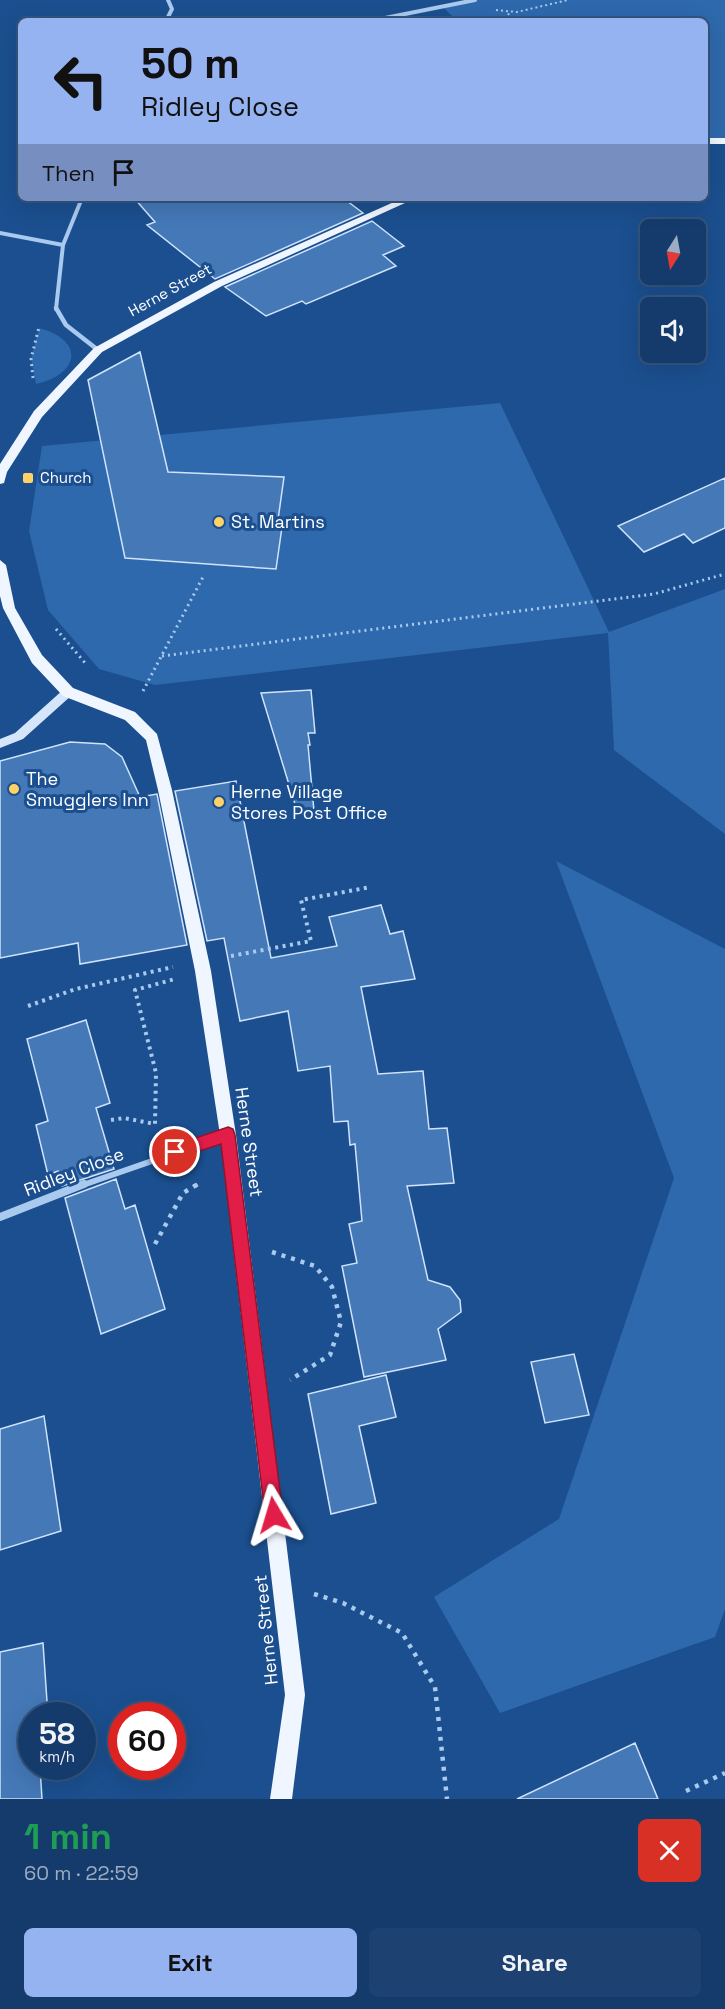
<!DOCTYPE html>
<meta charset="utf-8">
<style>
:root{--surface:#143b6b;--page:#1d4271;--text:#f1f3f6;--muted:#9dadc1;--line:#33557e;--accent:#95b2f1}
body{margin:0;font-family:"Space Grotesk",sans-serif;background:var(--page);color:var(--text);height:100vh;display:flex;flex-direction:column;font-size:22px;white-space:nowrap}
*{box-sizing:border-box;margin:0}
p{font-size:20px;color:var(--muted)}
.icon{flex:none;width:33px;height:33px;fill:none;stroke:currentColor;stroke-width:2;stroke-linecap:round;stroke-linejoin:round}
.map{position:relative;height:1799px;overflow:hidden}
.panel{display:flex;flex-direction:column;background:var(--surface);flex:1}
.panel>*{flex:none}
.guide{position:absolute;left:18px;top:18px;width:690px;height:183px;border-radius:9px;box-shadow:0 6px 24px #0002,0 0 0 2px var(--line);background:#95b2f1;color:#111;overflow:hidden}
.needle{width:39px;rotate:191deg}
.buttons{position:absolute;left:640px;top:219px;display:grid;gap:12px}
.buttons a{display:grid;place-items:center;width:66px;height:66px;border-radius:9px;background:var(--surface);box-shadow:0 6px 24px #0002,0 0 0 2px var(--line);font-size:30px}
.speed{position:absolute;left:18px;top:1702px;display:flex;gap:12px;font-size:30px;font-weight:700;text-align:center}
.speed>*{display:grid;place-content:center;width:78px;height:78px;border-radius:50%;background:var(--surface);box-shadow:0 6px 24px #0002,0 0 0 2px var(--line);line-height:1}
.speed small{font-size:15px;font-weight:400}
.speed .limit{border:9px solid #d22;background:#fff;color:#111}
.pin{position:absolute;display:grid;place-items:center;width:51px;height:51px;color:#fff;margin:-26px;border:3px solid #fff;border-radius:50%;box-shadow:0 2px 6px #0007}
.me{position:absolute;width:66px;margin:-33px;rotate:353deg;stroke-linejoin:round;filter:drop-shadow(0 0 4px #0008)}
.turn{display:flex;align-items:center;gap:21px;height:126px;padding:0 24px;font-size:27px}
.turn .icon{width:78px;height:78px;stroke-width:2.5}
.turn b{display:block;font-size:42px;line-height:51px}
.then{display:flex;align-items:center;height:57px;padding:0 24px;background:#0003;gap:12px;font-size:22px}
.round{display:grid;place-items:center;flex:none;width:63px;height:63px;border-radius:9px;background:var(--page)}
.summary{display:flex;align-items:center;justify-content:space-between;height:102px;padding:0 24px}
h1{font-size:36px;font-weight:800;line-height:45px;color:#1e9e55}
.cta{display:flex;gap:12px;margin-top:auto;padding:12px 24px}
.cta a{flex:1;height:69px;border-radius:9px;background:var(--accent);color:#111;font-size:24px;font-weight:800;line-height:69px;text-align:center}
.cta a+a{background:var(--page);color:var(--text)}
.map>svg:first-child{display:block}
.green{fill:#2e69ad}
.building{fill:#4478b7;stroke:#cfe3fa;stroke-width:1.5}
.lines{fill:none;stroke-linecap:round;stroke-linejoin:round}
.path-far3{stroke:#a9c9ee;stroke-width:2;stroke-dasharray:2 3;stroke-linecap:butt}
.path-far2{stroke:#a9c9ee;stroke-width:3;stroke-dasharray:2 4;stroke-linecap:butt}
.path-far1{stroke:#a9c9ee;stroke-width:4;stroke-dasharray:3 4.5;stroke-linecap:butt}
.path{stroke:#a9c9ee;stroke-width:4.5;stroke-dasharray:4 6;stroke-linecap:butt}
.street-far3{stroke:#a9c9ee;stroke-width:4}
.street-far2{stroke:#a9c9ee;stroke-width:4.5}
.street-far1{stroke:#a9c9ee;stroke-width:6}
.street{stroke:#a9c9ee;stroke-width:8}
.secondary{fill:#d6e6fa;fill-rule:evenodd}
.primary{fill:#f0f6ff;fill-rule:evenodd}
.route{fill:#e11d48;stroke:#92132f;stroke-width:1.5}
.poi-dot{fill:#ffd166;stroke:#1b4f8f;stroke-width:2}
.labels{text-anchor:middle;stroke-width:6;stroke-linejoin:round;paint-order:stroke}
.far-street-label{font-size:15px;fill:#fff;stroke:#1b4f8f}
.far-poi-label{font-size:15px;fill:#fff;stroke:#1b4f8f;text-anchor:start}
.poi-label{font-size:18px;fill:#fff;stroke:#1b4f8f;text-anchor:start}
.street-label{font-size:18px;fill:#fff;stroke:#1b4f8f}
</style>
<div class="map">
<svg width="725" height="1799" viewBox="0 0 725 1799">
<rect width="100%" height="100%" fill="#1b4f8f"/>
<path class="green" d="M 475,0 L 725,0 L 725,141 L 705,141 L 705,21 L 457,21 L 444,8 Z
M 39,328 C 85,340 80,374 36,384 L 31,359 Z
M 500,403 L 609,632 L 725,589 L 725,834 L 614,750 L 608,633 L 155,685 L 99,669 L 48,610 L 29,531 L 42,446 Z
M 556,861 L 725,949 L 725,1609 L 715,1637 L 500,1713 L 434,1597 L 559,1519 L 674,1178 Z"/>
<path class="building" d="M 134,198 L 343,198 L 363,213 L 215,279 L 147,225 L 155,222 Z
M 372,221 L 404,246 L 383,255 L 396,266 L 306,304 L 302,301 L 266,316 L 225,287 Z
M 140,352 L 168,472 L 284,477 L 277,527 L 282,527 L 276,569 L 125,558 L 88,380 Z
M 725,478 L 725,528 L 693,543 L 684,534 L 644,552 L 618,526 Z
M 311,690 L 315,733 L 308,733 L 310,745 L 308,745 L 314,811 L 298,814 L 261,693 Z
M 70,742 L 105,744 L 122,757 L 140,797 L 157,794 L 187,945 L 80,964 L 78,943 L 0,958 L 0,761 Z
M 236,781 L 271,958 L 337,946 L 329,917 L 381,905 L 390,934 L 403,931 L 415,979 L 361,987 L 378,1074 L 423,1071 L 429,1129 L 447,1128 L 454,1183 L 407,1186 L 428,1280 L 450,1287 L 460,1300 L 461,1312 L 438,1329 L 446,1360 L 364,1377 L 342,1266 L 357,1263 L 349,1224 L 362,1221 L 355,1144 L 350,1145 L 348,1121 L 334,1122 L 330,1066 L 298,1071 L 288,1011 L 240,1021 L 224,938 L 207,941 L 175,791 Z
M 86,1020 L 110,1103 L 96,1108 L 114,1169 L 62,1186 L 58,1171 L 48,1175 L 36,1125 L 48,1121 L 27,1039 Z
M 116,1179 L 125,1209 L 135,1205 L 165,1309 L 101,1334 L 65,1198 Z
M 574,1354 L 589,1415 L 545,1423 L 531,1362 Z
M 386,1375 L 396,1417 L 359,1426 L 376,1503 L 331,1514 L 308,1394 Z
M 44,1416 L 61,1531 L 0,1550 L 0,1429 Z
M 43,1643 L 48,1716 L 32,1716 L 32,1767 L 40,1767 L 42,1799 L 0,1799 L 0,1652 Z
M 635,1743 L 658,1799 L 517,1799 Z"/>
<g class="lines">
<path class="path-far3" d="M 496,10 L 517,12 L 568,0
M 500,21 L 511,12"/>
<path class="path-far2" d="M 33,378 L 31,359 L 39,327
M 56,629 L 86,664
M 162,656 L 654,594 L 725,574
M 143,691 L 203,577"/>
<path class="path-far1" d="M 231,956 L 311,941 L 301,900 L 371,887
M 28,1006 L 76,989 L 173,967
M 111,1120 L 124,1118 L 155,1124 L 156,1073 L 135,990 L 175,979
M 195,1186 L 201,1182"/>
<path class="path" d="M 155,1244 L 183,1193 L 198,1184
M 272,1252 L 315,1266 L 332,1287 L 341,1322 L 330,1355 L 290,1380
M 314,1594 L 343,1603 L 402,1633 L 435,1687 L 447,1799
M 686,1791 L 725,1773"/>
<path class="street-far3" d="M 166,21 L 172,9 L 168,0
M 370,21 L 475,0
M 0,233 L 63,245
M 56,309 L 63,245 L 82,198"/>
<path class="street-far2" d="M 56,308 L 66,325 L 98,350"/>
<path class="street-far1" d="M 80,1186 L 227,1135"/>
<path class="street" d="M 0,1217 L 84,1184"/>
<path class="secondary" d="M 68,688 L 73,692 L 72,695 L 23,739 L 0,748 L 0,739 L 15,733 L 64,689 Z"/>
<path class="primary" d="M 705,138 L 725,138 L 725,144 L 705,144 Z
M 403,198 L 416,198 L 222,286 L 102,352 L 42,417 L 7,472 L 4,483 L 0,484 L 0,464 L 34,411 L 94,348 L 214,282 Z
M 0,560 L 6,565 L 15,608 L 42,655 L 73,688 L 135,712 L 157,734 L 172,790 L 211,971 L 236,1135 L 305,1695 L 292,1799 L 270,1799 L 285,1695 L 220,1135 L 195,971 L 158,790 L 146,740 L 125,720 L 63,696 L 32,663 L 3,608 L 0,596 Z"/>
</g>
<path class="route" d="M 228,1127 L 233,1129 L 235,1135 L 283,1515 L 280,1521 L 274,1524 L 268,1521 L 265,1515 L 221,1144 L 175,1159 L 169,1157 L 167,1152 L 169,1147 Z"/>
<g class="poi-dot">
<rect x="22" y="472" width="12" height="12" rx="3"/>
<circle cx="219" cy="522" r="6"/>
<circle cx="14" cy="789" r="6"/>
<circle cx="219" cy="802" r="6"/>
</g>
<g class="labels">
<g class="far-street-label">
<text transform="translate(170 290) rotate(-29)" y="5">Herne Street</text>
</g>
<g class="far-poi-label">
<text x="40" y="483">Church</text>
</g>
<g class="poi-label">
<text x="231" y="528">St. Martins</text>
<text x="26" y="785">The<tspan x="26" dy="21">Smugglers Inn</tspan></text>
<text x="231" y="798">Herne Village<tspan x="231" dy="21">Stores Post Office</tspan></text>
</g>
<g class="street-label">
<text transform="translate(249 1142) rotate(82)" y="6">Herne Street</text>
<text transform="translate(74 1172) rotate(-21)" y="6">Ridley Close</text>
<text transform="translate(266 1630) rotate(-96)" y="6">Herne Street</text>
</g>
</g>
</svg>
<div class="buttons">
<a><svg class="needle" viewBox="-14 -14 28 28"><path d="M0-13l5 13h-10z" fill="#e53935"/><path d="M0 13l5-13h-10z" fill="#9dadc1"/></svg></a>
<a><svg class="icon" aria-label="sound" viewBox="0 0 24 24"><path d="M4 9h4l5-4v14l-5-4H4zM17 9q2 3 0 6"/></svg></a>
</div>
<div class="speed"><div>58<small>km/h</small></div><div class="limit">60</div></div>
<div class="pin" style="left:175px;top:1152px;background:#d93025"><svg class="icon" aria-label="arrive" viewBox="0 0 24 24"><path d="M6 21V4h12l-3 4 3 4H6"/></svg></div>
<svg class="me" style="left:274px;top:1515px" viewBox="-20 -20 40 40"><path d="M0-17L14 15 0 8-14 15z" fill="#e11d48" stroke="#fff" stroke-width="4"/></svg>
<div class="guide">
<div class="turn"><svg class="icon" aria-label="left" viewBox="0 0 24 24"><path d="M17 20v-9H6M10 6l-5 5 5 5"/></svg><div><b>50 m</b>Ridley Close</div></div>
<div class="then">Then<svg class="icon" aria-label="arrive" viewBox="0 0 24 24"><path d="M6 21V4h12l-3 4 3 4H6"/></svg></div>
</div>
</div>
<section class="panel">
<div class="summary"><div><h1>1 min</h1><p>60 m · 22:59</p></div><a class="round" style="background:#d93025;color:#fff"><svg class="icon" aria-label="close" viewBox="0 0 24 24"><path d="M6 6l12 12M18 6L6 18"/></svg></a></div>
<div class="cta"><a>Exit</a><a>Share</a></div>
</section>
